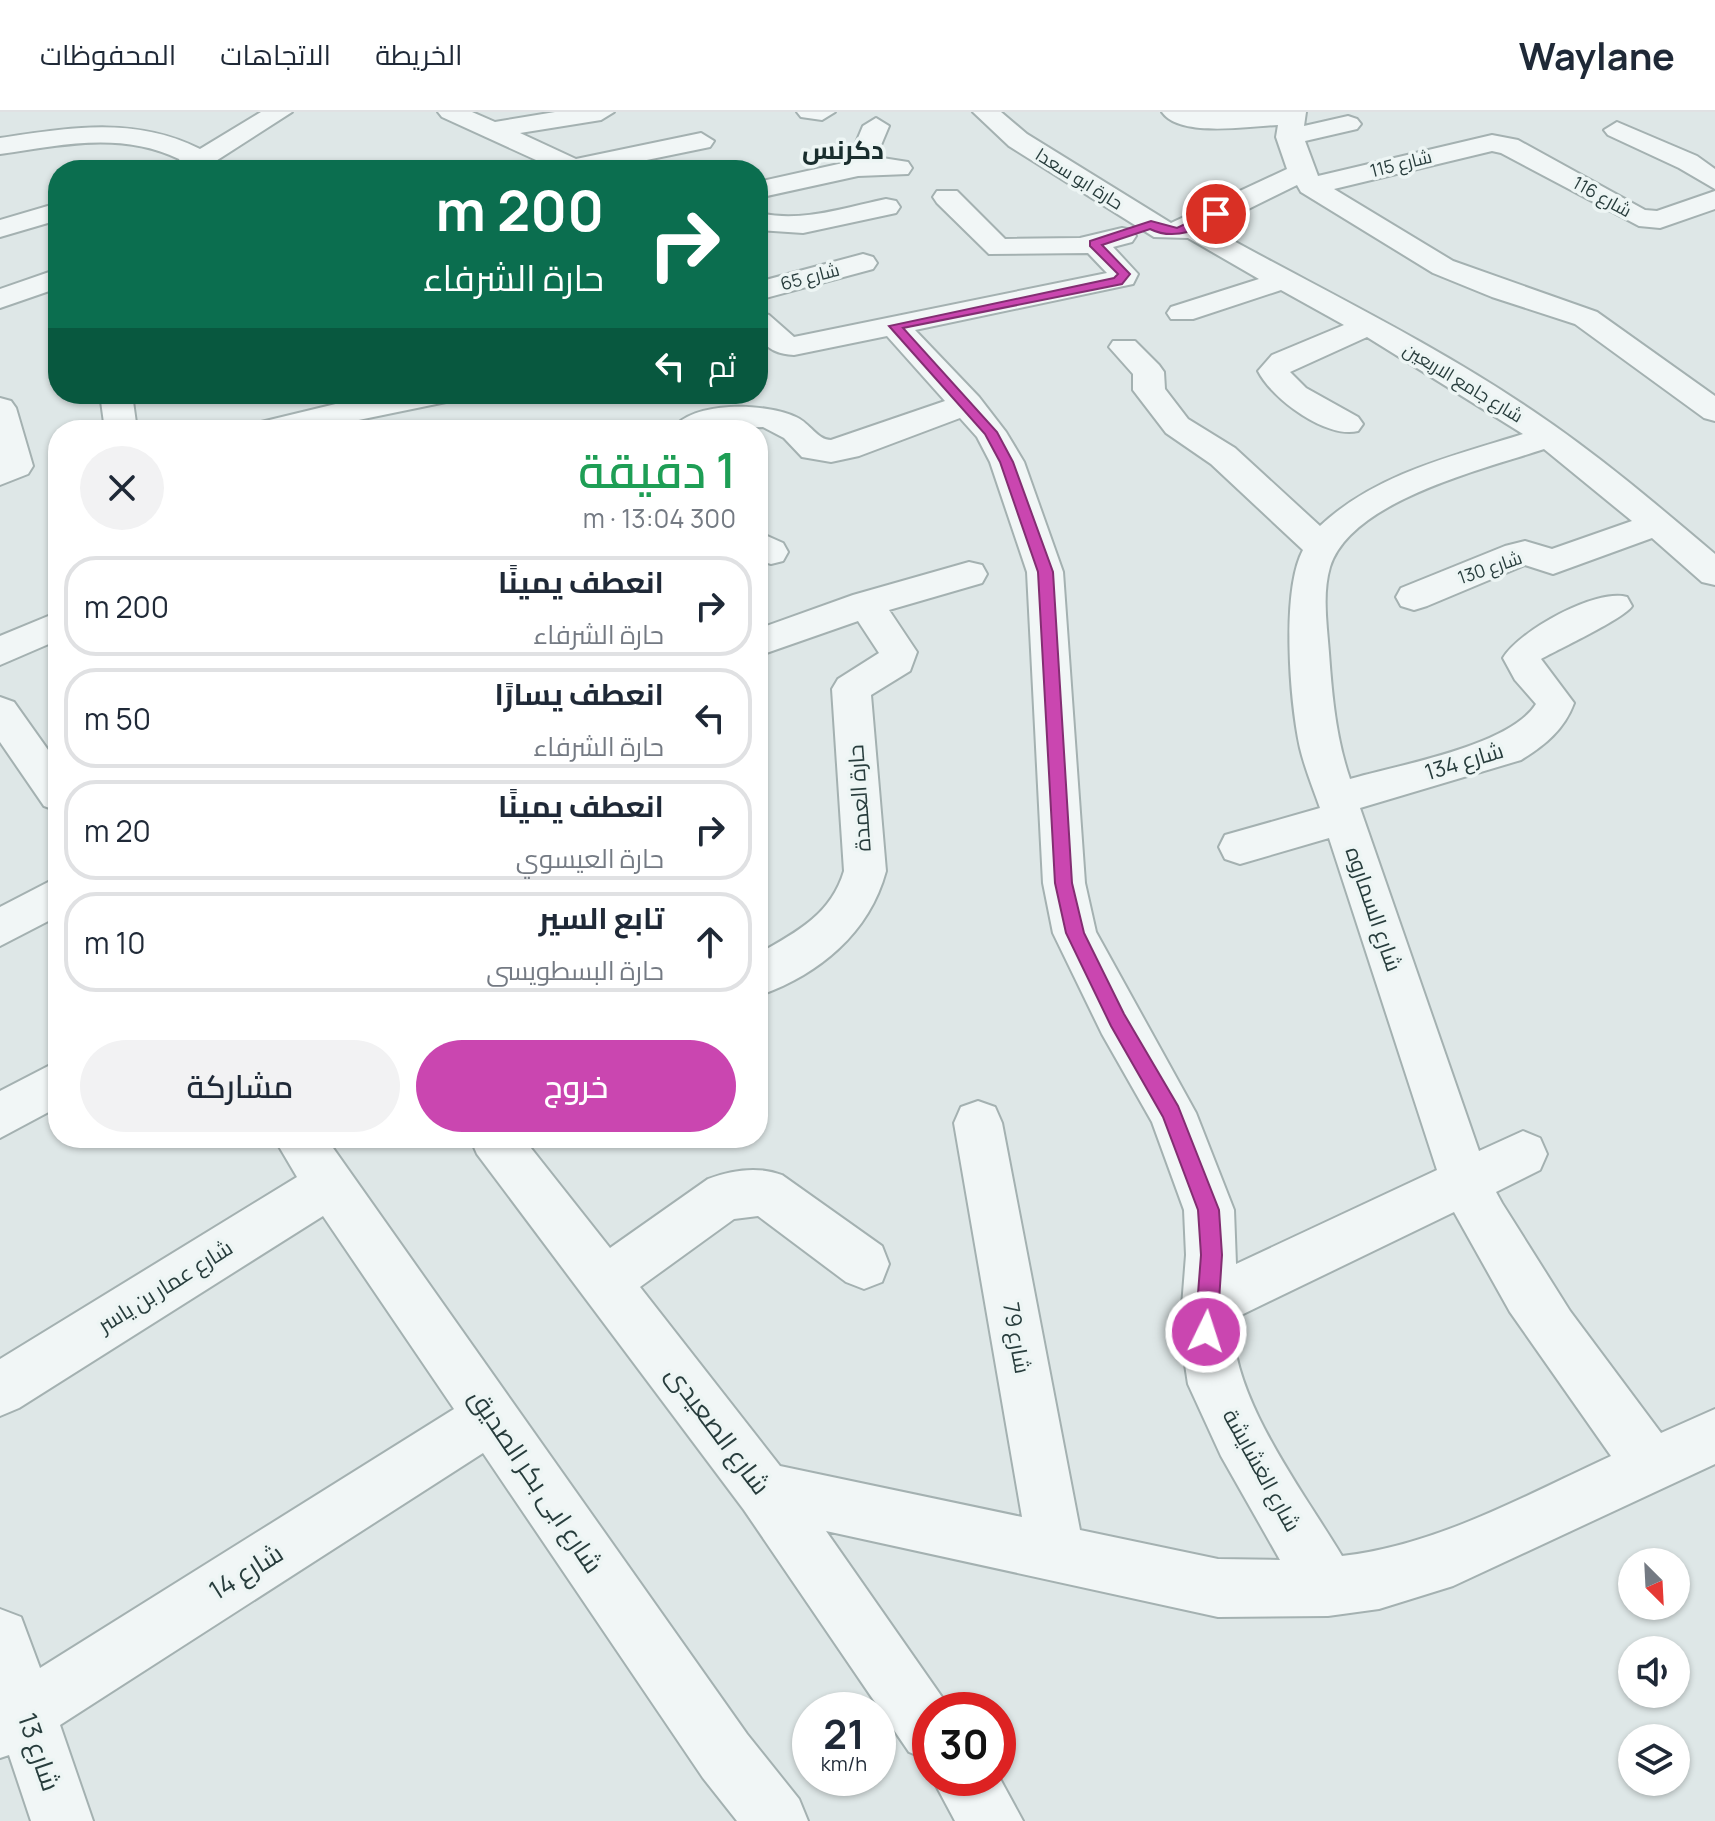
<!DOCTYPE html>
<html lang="ar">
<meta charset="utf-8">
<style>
:root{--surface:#fff;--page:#f2f2f3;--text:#1f2937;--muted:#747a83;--line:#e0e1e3;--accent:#ca46b0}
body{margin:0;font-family:Manrope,Cairo,sans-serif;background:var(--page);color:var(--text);direction:rtl;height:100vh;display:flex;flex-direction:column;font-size:30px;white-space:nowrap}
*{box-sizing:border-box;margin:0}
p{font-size:26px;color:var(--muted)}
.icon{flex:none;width:44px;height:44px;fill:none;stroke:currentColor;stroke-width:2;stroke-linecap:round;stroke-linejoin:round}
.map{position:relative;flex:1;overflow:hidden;direction:ltr}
.drawer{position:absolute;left:48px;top:308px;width:720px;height:728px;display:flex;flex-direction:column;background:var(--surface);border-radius:32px;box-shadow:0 2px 6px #0004;direction:rtl}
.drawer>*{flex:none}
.top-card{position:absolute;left:48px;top:48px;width:720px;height:244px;border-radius:32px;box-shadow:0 2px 6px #0004;direction:rtl;background:#0b6e4f;color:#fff;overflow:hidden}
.needle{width:52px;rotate:156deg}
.tools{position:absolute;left:1618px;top:1436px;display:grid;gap:16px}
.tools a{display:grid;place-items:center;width:72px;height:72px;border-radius:50%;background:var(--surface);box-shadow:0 2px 6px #0004;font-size:40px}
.speed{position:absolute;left:792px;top:1580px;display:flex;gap:16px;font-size:40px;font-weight:700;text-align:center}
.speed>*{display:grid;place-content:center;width:104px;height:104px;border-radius:50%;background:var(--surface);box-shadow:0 2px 6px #0004;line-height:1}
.speed small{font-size:20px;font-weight:400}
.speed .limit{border:12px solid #d22;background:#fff;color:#111}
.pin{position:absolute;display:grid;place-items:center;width:68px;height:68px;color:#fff;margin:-34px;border:4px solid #fff;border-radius:50%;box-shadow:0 2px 8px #0007}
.me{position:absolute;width:88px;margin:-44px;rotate:4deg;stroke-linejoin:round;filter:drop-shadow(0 0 6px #0008)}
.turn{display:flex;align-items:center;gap:28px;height:168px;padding:0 32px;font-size:36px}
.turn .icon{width:104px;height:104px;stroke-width:2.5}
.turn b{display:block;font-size:56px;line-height:68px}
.then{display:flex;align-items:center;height:76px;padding:0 32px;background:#0003;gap:16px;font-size:30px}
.round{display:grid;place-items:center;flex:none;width:84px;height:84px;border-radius:42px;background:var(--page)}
.headline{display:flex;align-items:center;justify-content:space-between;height:136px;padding:0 32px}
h1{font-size:48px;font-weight:600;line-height:60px;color:#1e9e55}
.button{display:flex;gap:16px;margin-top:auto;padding:16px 32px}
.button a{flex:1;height:92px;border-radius:48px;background:var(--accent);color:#fff;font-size:32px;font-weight:600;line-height:92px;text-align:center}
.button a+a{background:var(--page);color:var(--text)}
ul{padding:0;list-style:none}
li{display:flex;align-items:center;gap:24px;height:100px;margin:0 16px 12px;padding:0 16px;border:4px solid var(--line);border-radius:32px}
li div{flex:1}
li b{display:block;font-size:30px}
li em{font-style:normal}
header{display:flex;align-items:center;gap:48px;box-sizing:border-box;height:112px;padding:0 40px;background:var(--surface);border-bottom:2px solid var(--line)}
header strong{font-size:38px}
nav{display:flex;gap:44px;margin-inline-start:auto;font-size:28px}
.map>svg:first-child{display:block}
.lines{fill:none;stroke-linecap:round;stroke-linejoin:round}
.minor-casing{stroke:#a4b1b1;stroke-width:4}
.minor{fill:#f1f6f6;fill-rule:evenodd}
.route{fill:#ca46b0;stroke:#832e72;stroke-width:2}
.labels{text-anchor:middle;stroke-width:7;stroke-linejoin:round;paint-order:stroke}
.far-street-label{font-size:18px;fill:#283d3d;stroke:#edf5f4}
.street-label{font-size:22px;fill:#283d3d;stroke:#edf5f4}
.far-district-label{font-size:26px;font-weight:bold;fill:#1a2e2e;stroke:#edf5f4}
.near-street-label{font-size:26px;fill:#283d3d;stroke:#edf5f4}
</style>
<header>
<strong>Waylane</strong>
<nav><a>الخريطة</a><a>الاتجاهات</a><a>المحفوظات</a></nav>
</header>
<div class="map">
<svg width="1715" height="1709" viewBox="0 0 1715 1709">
<rect width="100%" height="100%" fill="#dee7e7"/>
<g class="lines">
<defs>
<path id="minor" d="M 261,0 L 292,0 L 208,54 L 210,58 L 184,58 L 179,47 C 121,19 61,33 0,42 L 0,26 C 69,16 134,4 200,37 Z
M 438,0 L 472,0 L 495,10 L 555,0 L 614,0 L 601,8 L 520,21 L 576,47 L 701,21 L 714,29 L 710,35 L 598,58 L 558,58 L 442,5 Z
M 797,0 L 835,0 L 822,8 L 801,5 Z
M 973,0 L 1001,0 L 1027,22 L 1171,111 L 1287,57 L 1276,25 L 1278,13 C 1249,14 1180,26 1162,0 L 1306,0 L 1304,14 L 1348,4 L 1357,7 L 1361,12 L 1357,17 L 1305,29 L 1318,64 L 1492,23 L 1518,28 L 1645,98 L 1657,99 L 1715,79 L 1715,97 L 1660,116 L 1639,114 L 1501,41 L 1492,39 L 1334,77 L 1453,149 L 1597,200 L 1715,284 L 1715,309 L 1704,306 L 1575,212 L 1492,185 L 1433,161 L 1301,80 L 1297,73 L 1210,116 C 1318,176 1430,229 1533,299 C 1597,342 1656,392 1715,442 L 1715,473 L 1702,470 L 1652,426 L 1553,462 L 1525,453 L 1427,494 L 1414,498 L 1401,494 L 1396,485 L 1401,476 L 1505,434 L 1525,429 L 1552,437 L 1632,409 L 1544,337 C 1485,357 1351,388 1330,455 C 1322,482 1327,513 1329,541 C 1332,584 1336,626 1350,667 C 1398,653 1510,634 1536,592 L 1515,568 L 1503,546 C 1519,519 1596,476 1627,485 L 1632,494 C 1625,506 1559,537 1541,547 L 1574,591 C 1564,618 1545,633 1521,648 L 1360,696 L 1479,1039 L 1523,1019 L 1540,1026 L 1547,1042 L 1540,1058 L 1496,1080 L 1502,1091 L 1570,1199 L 1661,1321 L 1715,1297 L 1715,1352 L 1453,1474 L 1379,1497 L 1328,1504 L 1218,1505 L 826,1419 L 951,1598 L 930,1598 L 930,1649 L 909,1640 L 744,1398 L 477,1042 L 470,1026 L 523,1026 L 610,1136 L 708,1067 C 732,1058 758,1054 782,1063 L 882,1134 L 889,1152 L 882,1170 L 864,1177 L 846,1170 L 758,1104 L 734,1107 L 640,1175 L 780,1354 L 1022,1405 L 954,1011 L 961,995 L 978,989 L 995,995 L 1002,1011 L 1080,1418 L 1218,1447 L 1280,1448 L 1221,1344 L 1188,1272 L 1180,1220 L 1186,1143 L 1184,1098 L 1152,1010 L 1102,922 L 1053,821 L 1043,771 L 1027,460 L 990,350 L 977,325 L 960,306 L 859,344 L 831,350 L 802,345 L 784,326 L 763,315 L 672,318 C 691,288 768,291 796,305 C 810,311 817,328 831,328 L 945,289 L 887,224 L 794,243 C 777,242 770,238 758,226 L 758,200 L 769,203 L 794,225 L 1107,161 L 1088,141 L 989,142 L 937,91 L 933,85 L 937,79 L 957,79 L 1005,127 L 1080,126 L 1122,116 L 1132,118 L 1136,124 L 1132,130 L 1113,135 L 1138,162 L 1133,172 L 915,218 L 979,285 L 1006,320 L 1024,350 L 1063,460 L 1085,771 L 1096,820 L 1196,1001 L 1234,1098 L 1236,1152 L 1437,1058 L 1329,726 L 1240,752 L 1225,747 L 1219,735 L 1225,723 L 1320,696 C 1313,676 1305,657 1300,636 C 1290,590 1281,479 1303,438 L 1211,352 L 1166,321 L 1133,278 L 1133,262 L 1109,235 L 1113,229 L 1135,229 L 1159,253 L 1164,260 L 1165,277 L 1188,307 L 1235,336 L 1320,414 C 1375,362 1453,344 1523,322 L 1367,225 L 1290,260 L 1306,276 L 1358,305 L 1363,312 L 1358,319 C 1327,327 1272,287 1258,259 L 1272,243 L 1344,213 L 1281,178 L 1193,207 L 1171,207 L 1167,201 L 1171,195 L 1259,167 L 1188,126 L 1154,125 L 1009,34 ZM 1454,1100 L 1510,1200 L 1611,1344 C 1524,1384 1438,1433 1342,1444 C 1303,1379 1229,1283 1233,1207 Z
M 876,6 L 889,14 L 876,45 L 908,50 L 912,56 L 908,62 L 858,64 L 758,86 L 758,70 L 852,49 L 850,45 L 863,14 Z
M 1617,10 L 1697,44 L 1715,57 L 1715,77 L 1679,56 L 1608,23 L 1604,18 Z
M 886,87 L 896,89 L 900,95 L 896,101 L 803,121 L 758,118 L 758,101 C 801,111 843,96 886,87 Z
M 58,91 L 58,108 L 0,125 L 0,108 Z
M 863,142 L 873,145 L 877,151 L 873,157 L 758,188 L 758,170 Z
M 58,157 L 58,176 L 0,196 L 0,177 Z
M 100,282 L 132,282 L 137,318 L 105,318 Z
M 377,282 L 456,282 L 451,289 L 310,318 L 252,318 L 257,311 Z
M 0,286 L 11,289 L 16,296 L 33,354 L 28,362 L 0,373 Z
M 758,420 L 783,431 L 788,440 L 783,449 L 771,452 L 758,448 Z
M 969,450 L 982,453 L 987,462 L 982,471 L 889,498 L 917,540 L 910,559 L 871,583 L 886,759 C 869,822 818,863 758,884 L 758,842 C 795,821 831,803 844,759 L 832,577 L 838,567 L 879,541 L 858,509 L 758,544 L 758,517 L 853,483 Z
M 58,500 L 58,528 L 0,553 L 0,524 Z
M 0,585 L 14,590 L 58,652 L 58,699 L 44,694 L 0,630 Z
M 58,765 L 58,804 L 0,834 L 0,795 Z
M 58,949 L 58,995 L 0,1026 L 0,979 Z
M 274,1026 L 326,1026 L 747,1622 L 799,1687 L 808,1709 L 737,1709 L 703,1666 L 483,1341 L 60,1613 L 93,1709 L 31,1709 L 9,1643 L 0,1646 L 0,1497 L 21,1505 L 40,1556 L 454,1297 L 323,1104 L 19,1296 L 0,1304 L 0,1247 L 297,1065 Z
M 998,1663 L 1023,1709 L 955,1709 L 932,1666 Z"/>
</defs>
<use href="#minor" class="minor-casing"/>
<use href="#minor" class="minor"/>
</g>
<path class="route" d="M 1212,99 L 1222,102 C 1202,118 1174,129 1150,117 L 1102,133 L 1130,162 L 1122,172 L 903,216 L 997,320 L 1013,350 L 1053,460 L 1072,771 L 1084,821 L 1124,902 L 1178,994 L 1219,1098 L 1222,1143 L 1217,1220 L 1214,1227 L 1206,1231 L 1199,1227 L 1195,1220 L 1201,1143 L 1198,1098 L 1163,1005 L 1111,914 L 1066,821 L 1055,771 L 1038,460 L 1000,350 L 985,322 L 889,214 L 1114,166 L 1118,162 L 1090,134 L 1090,129 L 1151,109 L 1177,116 Z"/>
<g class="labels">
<g class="far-street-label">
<text transform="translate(1401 52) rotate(-14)" y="6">شارع 115</text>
<text transform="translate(1079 67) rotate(32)" y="6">حارة ابو سعدا</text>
<text transform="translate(1602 85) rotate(29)" y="6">شارع 116</text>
<text transform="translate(810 165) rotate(-15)" y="6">شارع 65</text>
<text transform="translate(1463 271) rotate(31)" y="6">شارع جامع الاربعين</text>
<text transform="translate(1490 456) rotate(-19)" y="6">شارع 130</text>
</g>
<g class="street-label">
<text transform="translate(1464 649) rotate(-17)" y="8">شارع 134</text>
<text transform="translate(859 686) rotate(-94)" y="8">حارة العمدة</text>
<text transform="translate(1374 797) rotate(71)" y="8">شارع السماروه</text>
<text transform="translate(165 1174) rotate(-32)" y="8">شارع عمار بن ياسر</text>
<text transform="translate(1017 1226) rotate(80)" y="8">شارع 79</text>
<text transform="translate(1262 1358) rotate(61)" y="8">شارع الغشايشة</text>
</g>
<g class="far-district-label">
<text x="843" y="47">دكرنس</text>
</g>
<g class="near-street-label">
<text transform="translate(718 1318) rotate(53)" y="9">شارع الصعيدى</text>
<text transform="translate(536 1369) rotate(56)" y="9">شارع ابى بكر الصديق</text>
<text transform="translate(246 1460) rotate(-32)" y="9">شارع 14</text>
<text transform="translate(39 1640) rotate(71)" y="9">شارع 13</text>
</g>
</g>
</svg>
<div class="tools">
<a><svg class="needle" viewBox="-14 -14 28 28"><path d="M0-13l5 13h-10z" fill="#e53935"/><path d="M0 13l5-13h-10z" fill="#747a83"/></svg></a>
<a><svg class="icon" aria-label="sound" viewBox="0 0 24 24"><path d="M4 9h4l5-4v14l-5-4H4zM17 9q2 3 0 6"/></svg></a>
<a><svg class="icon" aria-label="layers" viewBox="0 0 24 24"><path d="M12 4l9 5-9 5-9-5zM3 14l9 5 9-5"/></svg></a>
</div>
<div class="speed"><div>21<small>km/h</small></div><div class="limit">30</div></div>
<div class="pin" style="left:1216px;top:102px;background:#d93025"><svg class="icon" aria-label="arrive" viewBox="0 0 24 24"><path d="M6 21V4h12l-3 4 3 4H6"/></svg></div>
<svg class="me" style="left:1206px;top:1220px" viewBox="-20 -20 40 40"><circle r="17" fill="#ca46b0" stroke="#fff" stroke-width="3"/><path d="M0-11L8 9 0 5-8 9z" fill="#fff"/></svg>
<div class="top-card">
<div class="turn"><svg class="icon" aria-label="right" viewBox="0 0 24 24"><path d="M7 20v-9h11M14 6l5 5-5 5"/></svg><div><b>200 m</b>حارة الشرفاء</div></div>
<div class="then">ثم<svg class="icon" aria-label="left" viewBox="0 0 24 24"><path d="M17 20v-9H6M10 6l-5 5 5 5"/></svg></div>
</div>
<section class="drawer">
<div class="headline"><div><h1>1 دقيقة</h1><p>300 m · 13:04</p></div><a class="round"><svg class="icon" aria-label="close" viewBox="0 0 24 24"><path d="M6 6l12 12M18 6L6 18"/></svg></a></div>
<ul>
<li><svg class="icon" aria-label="right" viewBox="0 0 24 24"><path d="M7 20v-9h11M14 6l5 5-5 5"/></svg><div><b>انعطف يمينًا</b><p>حارة الشرفاء</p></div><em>200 m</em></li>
<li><svg class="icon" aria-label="left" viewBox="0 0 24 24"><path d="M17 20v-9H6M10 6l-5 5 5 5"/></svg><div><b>انعطف يسارًا</b><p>حارة الشرفاء</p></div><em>50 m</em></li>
<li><svg class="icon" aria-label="right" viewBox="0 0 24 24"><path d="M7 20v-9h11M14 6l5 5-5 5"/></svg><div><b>انعطف يمينًا</b><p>حارة العيسوي</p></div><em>20 m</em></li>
<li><svg class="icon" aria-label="ahead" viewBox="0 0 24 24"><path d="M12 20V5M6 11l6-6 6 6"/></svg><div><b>تابع السير</b><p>حارة البسطويسى</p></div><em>10 m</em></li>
</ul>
<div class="button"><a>خروج</a><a>مشاركة</a></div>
</section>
</div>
